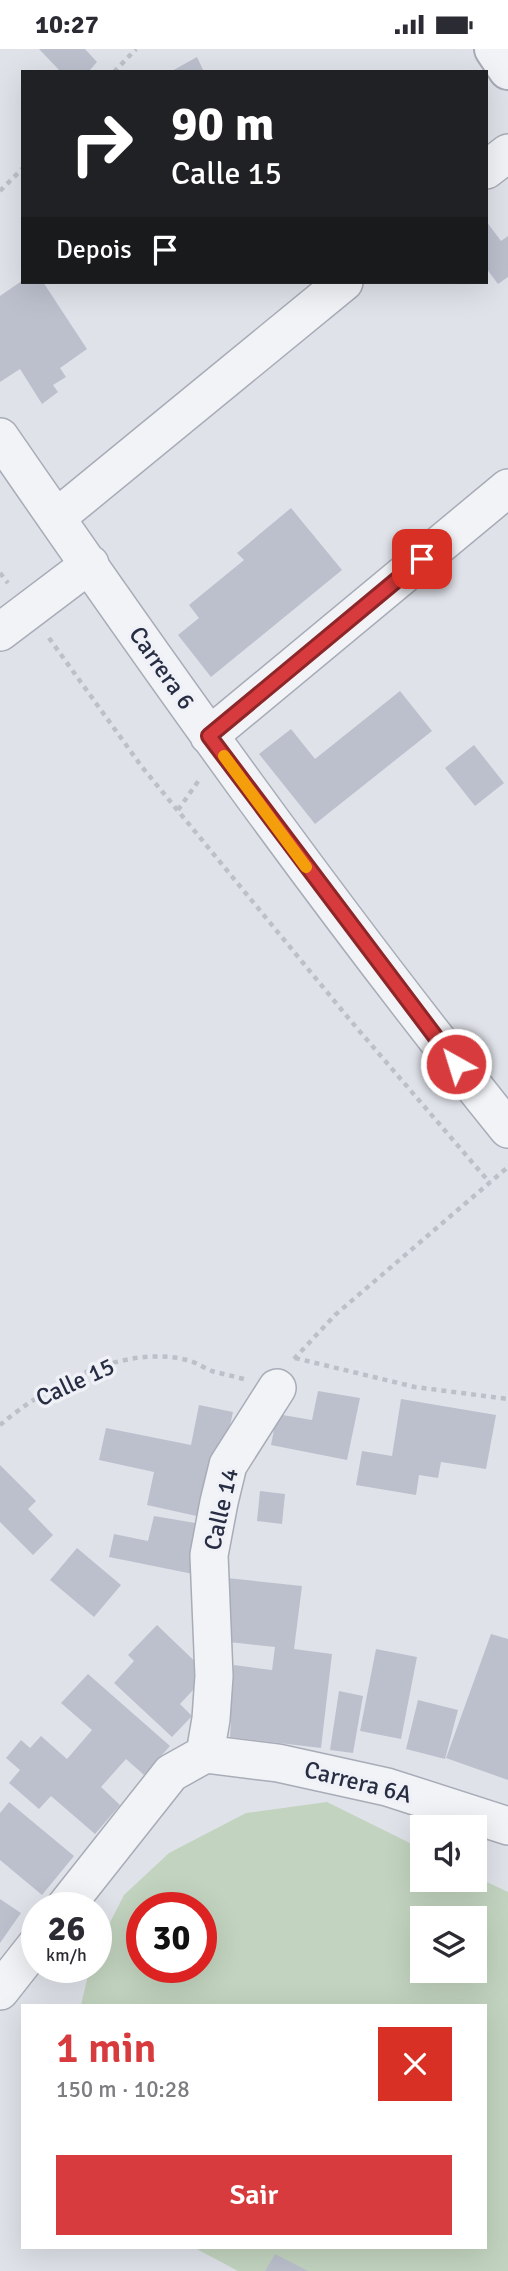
<!DOCTYPE html>
<html lang="pt">
<meta charset="utf-8">
<style>
:root{--surface:#fff;--page:#f7f7f7;--text:#2b2b33;--muted:#7c7c81;--accent:#d83b3d}
body{margin:0;font-family:Signika,sans-serif;background:var(--page);color:var(--text);height:100vh;display:flex;flex-direction:column;font-size:26px;white-space:nowrap}
*{box-sizing:border-box;margin:0}
p{font-size:23px;color:var(--muted)}
.icon{flex:none;width:38px;height:38px;fill:none;stroke:currentColor;stroke-width:2;stroke-linecap:round;stroke-linejoin:round}
.map{position:relative;flex:1;overflow:hidden}
.sheet{position:absolute;left:21px;top:1955px;width:466px;height:245px;display:flex;flex-direction:column;background:var(--surface);border-radius:0px;box-shadow:0 7px 28px #0002}
.sheet>*{flex:none}
.hud{position:absolute;left:21px;top:21px;width:467px;height:214px;border-radius:0px;box-shadow:0 7px 28px #0002;background:#202124;color:#fff;overflow:hidden}
.controls{position:absolute;left:410px;top:1766px;display:grid;gap:14px}
.controls a{display:grid;place-items:center;width:77px;height:77px;border-radius:0px;background:var(--surface);box-shadow:0 7px 28px #0002;font-size:35px}
.speed{position:absolute;left:21px;top:1843px;display:flex;gap:14px;font-size:35px;font-weight:700;text-align:center}
.speed>*{display:grid;place-content:center;width:91px;height:91px;border-radius:50%;background:var(--surface);box-shadow:0 7px 28px #0002;line-height:1}
.speed small{font-size:18px;font-weight:400}
.speed .limit{border:10px solid #d22;background:#fff;color:#111}
.pin{position:absolute;display:grid;place-items:center;width:60px;height:60px;color:#fff;margin:-30px;border-radius:14px;box-shadow:0 4px 10px #0006}
.me{position:absolute;width:77px;margin:-38px;rotate:321deg;stroke-linejoin:round;filter:drop-shadow(0 0 5px #0008)}
.turn{display:flex;align-items:center;gap:24px;height:147px;padding:0 35px;font-size:32px}
.turn .icon{width:91px;height:91px;stroke-width:2.5}
.turn b{display:block;font-size:49px;line-height:60px}
.then{display:flex;align-items:center;height:66px;padding:0 35px;background:#0003;gap:14px;font-size:26px}
.round{display:grid;place-items:center;flex:none;width:74px;height:74px;border-radius:0px;background:var(--page)}
.overview{display:flex;align-items:center;justify-content:space-between;height:119px;padding:0 35px}
h1{font-size:42px;font-weight:600;line-height:52px;color:var(--accent)}
.cta{display:flex;gap:14px;margin-top:auto;padding:14px 35px}
.cta a{flex:1;height:80px;border-radius:0px;background:var(--accent);color:#fff;font-size:28px;font-weight:600;line-height:80px;text-align:center}
.status{display:flex;justify-content:space-between;align-items:center;height:49px;padding:0 35px;background:var(--surface);direction:ltr}
.status svg{height:19px;fill:currentColor}
.map>svg:first-child{display:block}
.green{fill:#c2d4bf;fill-rule:evenodd}
.building{fill:#bcc0cd}
.lines{fill:none;stroke-linecap:round;stroke-linejoin:round}
.minor-casing{stroke:#a8acb7;stroke-width:40}
.tertiary-casing{stroke:#a8acb7;stroke-width:42}
.path{stroke:#bdc0c8;stroke-width:4.5;stroke-dasharray:5 5;stroke-linecap:butt}
.minor{stroke:#f2f3f7;stroke-width:37}
.tertiary{stroke:#f2f3f7;stroke-width:38}
.route-casing{stroke:#8c2628;stroke-width:18}
.route{stroke:#d83b3d;stroke-width:12}
.slow{stroke:#f59e0b;stroke-width:12}
.labels{text-anchor:middle;stroke-width:7;stroke-linejoin:round;paint-order:stroke}
.street-label{font-size:24px;fill:#272d42;stroke:#eff1f7}
</style>
<div class="status"><b>10:27</b><svg viewBox="0 0 49 12"><path d="M0 12V9h3v3zM5 12V6h3v6zM10 12V3h3v9zM15 12V0h3v12zM26 1h20v11H26zM47 4h2v5h-2z"/></svg></div>
<div class="map">
<svg width="508" height="2222" viewBox="0 0 508 2222">
<rect width="100%" height="100%" fill="#dfe2e9"/>
<path class="green" d="M 327,1753 L 422,1800 L 422,1830 L 474,1830 L 474,1827 L 508,1843 L 508,2222 L 238,2222 L 193,2198 L 485,2198 L 485,1956 L 81,1956 L 90,1918 L 96,1918 L 96,1901 L 124,1846 L 169,1804 L 246,1764 ZM 142,1858 L 201,1858 L 201,1918 L 142,1918 ZM 422,1869 L 474,1869 L 474,1922 L 422,1922 Z"/>
<path class="building" d="M 39,0 L 85,0 L 97,13 L 88,23 L 61,23 Z
M 197,8 L 204,23 L 170,23 Z
M 486,172 L 501,192 L 508,187 L 508,228 L 498,235 L 486,219 Z
M 23,231 L 43,233 L 87,300 L 60,319 L 66,328 L 53,336 L 58,343 L 42,355 L 20,320 L 0,333 L 0,247 Z
M 291,459 L 342,521 L 211,628 L 178,586 L 199,569 L 189,556 L 244,511 L 237,504 Z
M 400,642 L 432,682 L 315,775 L 259,705 L 291,680 L 315,710 Z
M 474,696 L 504,734 L 475,757 L 445,719 Z
M 318,1342 L 360,1349 L 347,1411 L 271,1396 L 277,1365 L 312,1371 Z
M 401,1350 L 496,1366 L 486,1420 L 441,1413 L 438,1429 L 419,1426 L 416,1446 L 356,1436 L 362,1402 L 392,1407 Z
M 199,1356 L 233,1363 L 210,1470 L 147,1456 L 154,1423 L 99,1411 L 106,1379 L 191,1396 Z
M 0,1416 L 36,1452 L 28,1460 L 53,1486 L 33,1506 L 0,1473 Z
M 260,1442 L 285,1445 L 282,1475 L 257,1472 Z
M 154,1467 L 207,1476 L 198,1526 L 109,1508 L 114,1485 L 148,1492 Z
M 77,1499 L 121,1536 L 94,1568 L 50,1531 Z
M 227,1529 L 302,1537 L 294,1600 L 332,1605 L 321,1699 L 230,1688 L 231,1673 L 227,1672 L 234,1616 L 272,1621 L 275,1598 L 220,1592 Z
M 157,1576 L 208,1625 L 180,1655 L 192,1667 L 172,1688 L 114,1634 L 134,1612 L 128,1606 Z
M 491,1585 L 508,1590 L 508,1731 L 446,1709 Z
M 376,1600 L 417,1608 L 401,1690 L 360,1682 Z
M 88,1625 L 170,1697 L 144,1726 L 126,1710 L 101,1738 L 120,1756 L 95,1785 L 51,1747 L 39,1760 L 9,1734 L 20,1721 L 6,1709 L 21,1691 L 30,1699 L 41,1687 L 67,1710 L 92,1681 L 61,1654 Z
M 339,1642 L 363,1647 L 353,1704 L 330,1701 Z
M 418,1651 L 458,1661 L 445,1710 L 406,1700 Z
M 9,1753 L 74,1807 L 42,1846 L 0,1811 L 0,1764 Z
M 0,1850 L 21,1864 L 0,1894 Z
M 275,2205 L 308,2222 L 265,2222 Z"/>
<g class="lines">
<defs>
<path id="minor" d="M 486,121 L 508,104
M 0,388 C 162,623 328,857 508,1080
M 56,469 L 344,233
M 0,583 L 90,515
M 209,687 L 508,439
M 205,1705 L 278,1714 L 387,1738 L 508,1777
M 65,1858 L 171,1724 L 205,1705 L 211,1670 L 214,1627 L 209,1506 L 219,1453 L 228,1416 L 277,1339
M 0,1942 L 37,1895"/>
<path id="tertiary" d="M 494,0 L 508,21"/>
</defs>
<use href="#minor" class="minor-casing"/>
<use href="#tertiary" class="tertiary-casing"/>
<path class="path" d="M 114,23 L 136,0
M 0,142 L 23,119
M 0,524 L 8,534
M 49,589 L 142,718 L 350,971 L 490,1134
M 178,761 L 199,731
M 295,1309 L 415,1338 L 508,1350
M 294,1310 L 335,1266 L 508,1118
M 0,1376 C 47,1336 124,1295 187,1311 C 196,1313 204,1319 212,1322 C 222,1325 233,1327 244,1330"/>
<use href="#minor" class="minor"/>
<use href="#tertiary" class="tertiary"/>
</g>
<g class="lines">
<defs>
<path id="route" d="M 422,510 L 209,687 L 456,1015"/>
</defs>
<use href="#route" class="route-casing"/>
<use href="#route" class="route"/>
<path class="slow" d="M 224,707 L 306,818"/>
</g>
<g class="labels">
<g class="street-label">
<text transform="translate(162 619) rotate(55)" y="8">Carrera 6</text>
<text transform="translate(75 1333) rotate(-25)" y="8">Calle 15</text>
<text transform="translate(221 1460) rotate(-77)" y="8">Calle 14</text>
<text transform="translate(358 1733) rotate(14)" y="8">Carrera 6A</text>
</g>
</g>
</svg>
<div class="controls">
<a><svg class="icon" aria-label="sound" viewBox="0 0 24 24"><path d="M4 9h4l5-4v14l-5-4H4zM17 9q2 3 0 6"/></svg></a>
<a><svg class="icon" aria-label="layers" viewBox="0 0 24 24"><path d="M12 4l9 5-9 5-9-5zM3 14l9 5 9-5"/></svg></a>
</div>
<div class="speed"><div>26<small>km/h</small></div><div class="limit">30</div></div>
<div class="pin" style="left:422px;top:510px;background:#d93025"><svg class="icon" aria-label="arrive" viewBox="0 0 24 24"><path d="M6 21V4h12l-3 4 3 4H6"/></svg></div>
<svg class="me" style="left:456px;top:1015px" viewBox="-20 -20 40 40"><circle r="17" fill="#d83b3d" stroke="#fff" stroke-width="3"/><path d="M0-11L8 9 0 5-8 9z" fill="#fff"/></svg>
<div class="hud">
<div class="turn"><svg class="icon" aria-label="right" viewBox="0 0 24 24"><path d="M7 20v-9h11M14 6l5 5-5 5"/></svg><div><b>90 m</b>Calle 15</div></div>
<div class="then">Depois<svg class="icon" aria-label="arrive" viewBox="0 0 24 24"><path d="M6 21V4h12l-3 4 3 4H6"/></svg></div>
</div>
<section class="sheet">
<div class="overview"><div><h1>1 min</h1><p>150 m · 10:28</p></div><a class="round" style="background:#d93025;color:#fff"><svg class="icon" aria-label="close" viewBox="0 0 24 24"><path d="M6 6l12 12M18 6L6 18"/></svg></a></div>
<div class="cta"><a>Sair</a></div>
</section>
</div>
